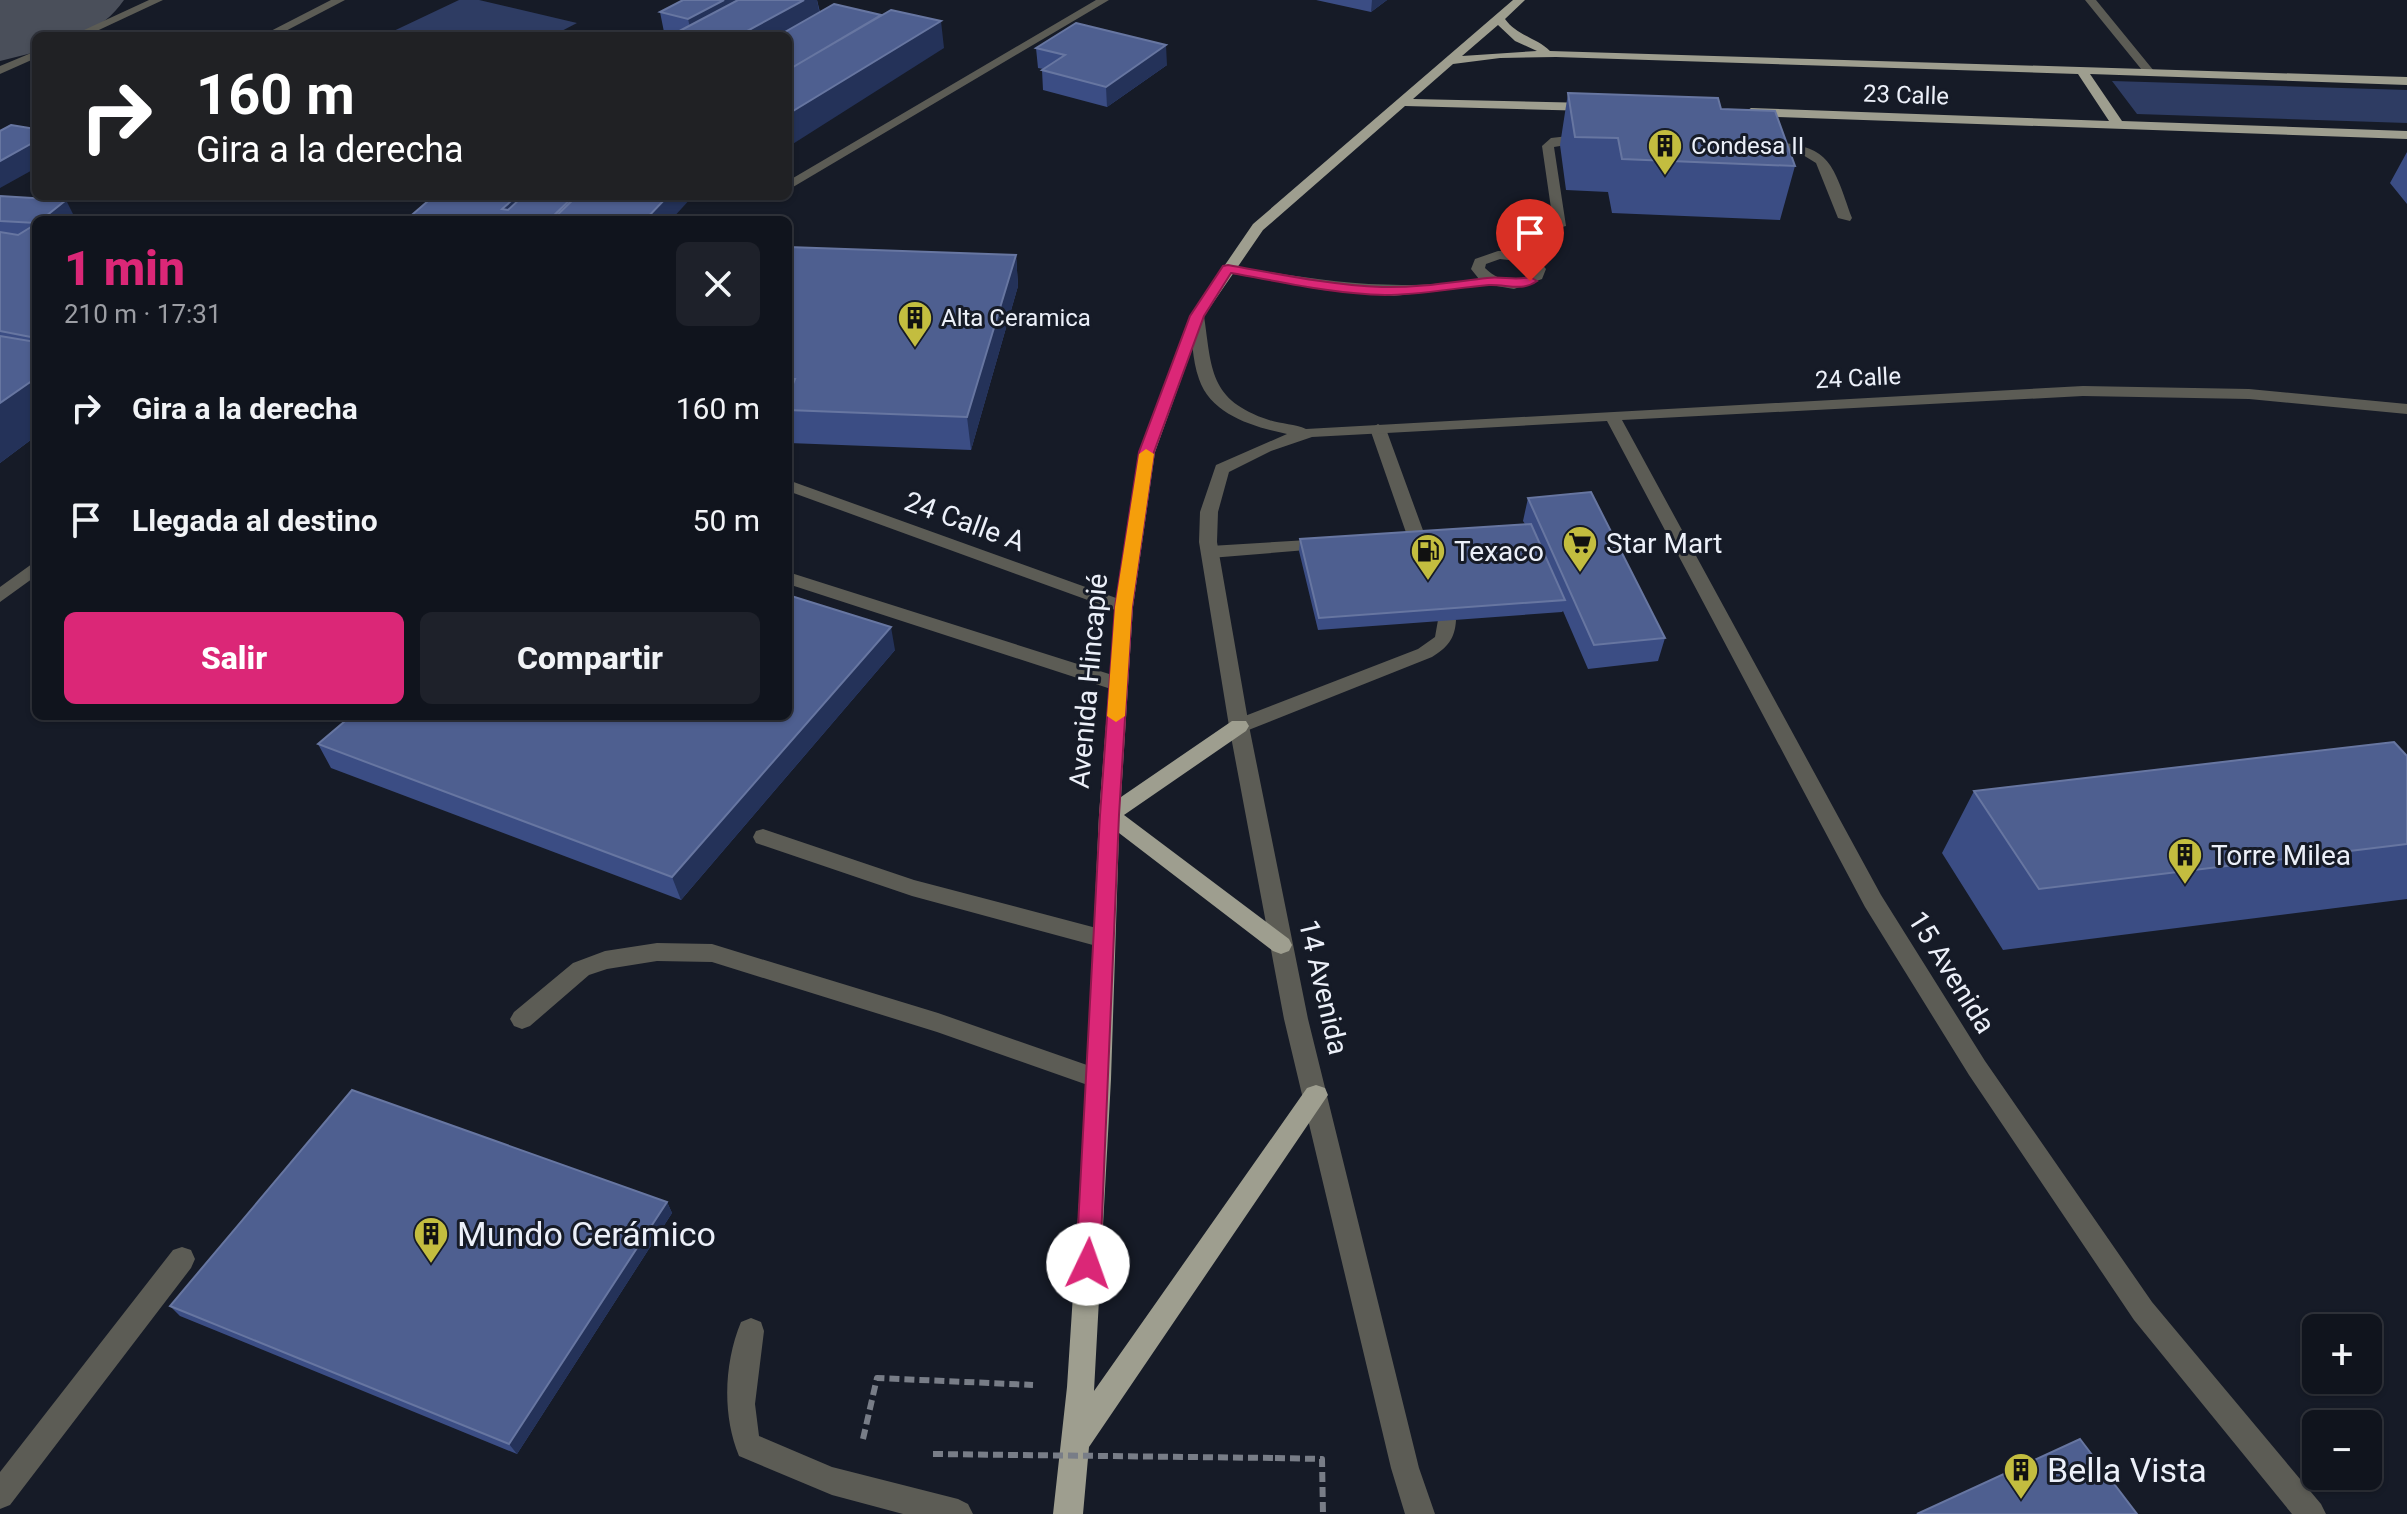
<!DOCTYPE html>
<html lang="es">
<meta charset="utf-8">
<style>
:root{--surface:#10141d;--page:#1e212a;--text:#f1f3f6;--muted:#9c9ea4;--line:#30333b;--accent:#db2777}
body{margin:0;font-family:Roboto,sans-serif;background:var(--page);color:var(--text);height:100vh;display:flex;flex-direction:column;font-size:30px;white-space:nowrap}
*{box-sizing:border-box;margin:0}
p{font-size:26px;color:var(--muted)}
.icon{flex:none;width:44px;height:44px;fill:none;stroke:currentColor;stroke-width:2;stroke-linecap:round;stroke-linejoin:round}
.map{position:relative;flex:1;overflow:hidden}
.panel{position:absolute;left:32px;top:216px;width:760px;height:504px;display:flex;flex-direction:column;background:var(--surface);border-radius:12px;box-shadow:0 2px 6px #0004,0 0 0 2px var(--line)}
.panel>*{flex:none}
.banner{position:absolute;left:32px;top:32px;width:760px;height:168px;border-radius:12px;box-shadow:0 2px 6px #0004,0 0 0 2px var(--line);background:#202124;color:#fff;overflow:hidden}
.buttons{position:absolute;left:2302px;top:1314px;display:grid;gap:16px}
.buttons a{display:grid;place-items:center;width:80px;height:80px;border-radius:12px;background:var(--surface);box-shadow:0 2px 6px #0004,0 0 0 2px var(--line);font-size:40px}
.pin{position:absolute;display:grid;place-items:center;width:68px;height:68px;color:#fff;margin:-82px -34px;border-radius:50% 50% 50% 0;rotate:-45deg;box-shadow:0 0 8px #0007}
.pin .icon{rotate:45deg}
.me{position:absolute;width:88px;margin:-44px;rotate:3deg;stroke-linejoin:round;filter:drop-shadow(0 0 6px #0008)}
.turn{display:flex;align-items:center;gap:28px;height:168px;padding:0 32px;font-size:36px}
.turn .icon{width:104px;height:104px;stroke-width:2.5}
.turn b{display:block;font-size:56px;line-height:68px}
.round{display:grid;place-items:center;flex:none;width:84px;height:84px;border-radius:12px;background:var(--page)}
.overview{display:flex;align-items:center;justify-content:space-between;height:136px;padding:0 32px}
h1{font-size:48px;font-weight:800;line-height:60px;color:var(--accent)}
.button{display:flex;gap:16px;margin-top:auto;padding:16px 32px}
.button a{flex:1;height:92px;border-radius:12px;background:var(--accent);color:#fff;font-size:32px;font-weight:800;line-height:92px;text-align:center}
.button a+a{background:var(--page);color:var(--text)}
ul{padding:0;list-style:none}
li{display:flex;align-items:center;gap:24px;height:112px;padding:0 32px}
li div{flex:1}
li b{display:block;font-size:30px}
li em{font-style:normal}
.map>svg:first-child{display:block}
.green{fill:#2e3c63}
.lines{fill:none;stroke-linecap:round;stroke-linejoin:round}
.taxiway{fill:#4a4f5a;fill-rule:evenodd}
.path{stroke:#787d87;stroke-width:6;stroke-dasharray:10 5;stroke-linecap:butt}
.lane{fill:#5c5c55;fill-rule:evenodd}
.street{fill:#5c5c55;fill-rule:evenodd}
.primary{fill:#9e9e8f;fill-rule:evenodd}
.path-bridge{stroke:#787d87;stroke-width:6;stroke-dasharray:10 5;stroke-linecap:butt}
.wall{fill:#3b4d84}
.shaded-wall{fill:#243259}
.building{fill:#4e5f90;stroke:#6776a1;stroke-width:2}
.route{fill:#db2777;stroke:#8e194d;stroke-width:2}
.slow{fill:#f59e0b}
.labels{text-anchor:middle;stroke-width:6;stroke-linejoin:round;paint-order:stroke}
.far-street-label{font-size:24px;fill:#ecf0f9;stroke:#161b27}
.far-poi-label{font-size:24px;fill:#ecf0f9;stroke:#161b27;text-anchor:start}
.street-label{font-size:28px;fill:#ecf0f9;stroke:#161b27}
.poi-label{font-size:28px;fill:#ecf0f9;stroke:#161b27;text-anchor:start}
.near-poi-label{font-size:34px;fill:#ecf0f9;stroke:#161b27;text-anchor:start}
</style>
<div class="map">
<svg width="2407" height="1514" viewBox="0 0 2407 1514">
<rect width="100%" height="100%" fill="#161b27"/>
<path class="green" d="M 459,0 L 479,0 L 577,23 L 552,36 L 383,36 Z
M 2112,81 L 2407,90 L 2407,123 L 2137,114 Z"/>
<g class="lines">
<path class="taxiway" d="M 0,0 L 124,0 C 100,34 75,36 36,36 L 36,52 L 0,61 Z"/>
<path class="path" d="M 863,1439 L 877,1378 L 1033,1385
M 1275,1458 L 1322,1459 L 1323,1514"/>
<path class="lane" d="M 149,0 L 163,0 L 86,36 L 71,36 Z
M 331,0 L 345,0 L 276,36 L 261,36 Z
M 1096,0 L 1109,0 L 788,190 L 788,181 Z
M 2085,0 L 2096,0 L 2154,71 L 2154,75 L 2146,75 Z
M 36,51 L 36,58 L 0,74 L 0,66 Z
M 1586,134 L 1590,135 L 1590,141 L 1554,147 L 1566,226 L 1554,229 L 1542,146 L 1551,138 Z
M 1762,141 C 1830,145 1831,158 1852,218 L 1850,221 L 1838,218 L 1816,163 L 1798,152 L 1758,148 L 1756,145 Z
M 1510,251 C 1525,253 1537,257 1546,269 L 1542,279 L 1514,289 L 1491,285 L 1394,296 L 1323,290 L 1228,273 L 1221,269 L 1228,265 C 1315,280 1390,293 1479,279 L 1471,269 L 1475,259 L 1498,251 ZM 1500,259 L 1517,261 L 1532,270 L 1531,274 C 1514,283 1499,282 1485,268 L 1486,264 Z
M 1378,424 L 1386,429 L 1428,544 L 1425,548 L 1419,549 L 1410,544 L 1370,429 Z
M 1325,539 L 1334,544 L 1331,548 L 1210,558 L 1201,552 L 1210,546 Z
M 788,572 L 1125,679 L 1128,684 L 1118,691 L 1111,689 L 788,584 Z
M 1447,614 L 1456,620 C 1455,639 1447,648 1432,657 L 1246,731 L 1232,731 L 1229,726 L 1232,721 L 1418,649 L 1435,637 L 1438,620 Z
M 763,829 L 914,880 L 1104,930 L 1112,933 L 1115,939 L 1112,945 L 1104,948 L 912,896 L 756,843 L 753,837 L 756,831 Z
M 657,943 L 712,944 L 938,1013 L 1107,1072 L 1111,1079 L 1107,1086 L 1099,1089 L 937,1032 L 712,962 L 657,961 L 607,969 L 589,975 L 530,1026 L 522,1029 L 514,1026 L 510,1019 L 514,1012 L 573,963 L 605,951 Z
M 182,1247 L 191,1250 L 195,1259 L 191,1268 L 10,1505 L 0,1509 L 0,1472 L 173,1250 Z
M 751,1318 L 761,1322 L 764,1331 L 755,1404 L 759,1436 L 832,1467 L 958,1499 L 968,1504 L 973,1514 L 903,1514 L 832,1495 L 739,1456 C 722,1415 724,1363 741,1322 Z"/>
<path class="street" d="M 1197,312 L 1204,316 C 1212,370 1209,400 1269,420 C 1281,424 1295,424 1306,429 L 2083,386 L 2249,389 L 2407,404 L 2407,414 L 2249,399 L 2083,396 L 1622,420 L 1881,895 L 1985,1061 L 2152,1302 L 2321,1504 L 2326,1514 L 2292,1514 L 2134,1320 L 1969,1075 L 1865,907 L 1607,421 L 1312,437 L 1271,451 L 1229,472 L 1218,512 L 1217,542 L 1249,726 L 1308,1019 L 1419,1468 L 1435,1514 L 1405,1514 L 1391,1468 L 1284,1019 L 1229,726 L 1199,542 L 1200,512 L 1216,465 L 1287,434 C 1254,427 1211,415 1199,379 C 1192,359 1192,337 1190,316 Z
M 788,480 L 1130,603 L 1133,607 L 1124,613 L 1118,611 L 788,491 Z
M 36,561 L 36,576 L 0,602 L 0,587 Z"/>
<path class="primary" d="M 1513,0 L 1525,0 L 1505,19 C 1517,36 1538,38 1550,51 L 2407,77 L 2407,85 L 2090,74 L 2122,121 L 2407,131 L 2407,139 L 1751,116 L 1745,112 L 1751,108 L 2109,121 L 2078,74 L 1556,57 L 1500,58 L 1453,64 L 1413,99 L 1591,103 L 1597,107 L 1591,111 L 1405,106 L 1263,230 L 1204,316 L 1155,452 L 1133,607 L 1121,797 L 1232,721 L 1246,721 L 1249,726 L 1246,731 L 1124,815 L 1289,939 L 1292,945 L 1289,951 L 1281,954 L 1273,951 L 1119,833 L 1111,1079 L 1094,1391 L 1307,1088 L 1316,1085 L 1325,1088 L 1328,1095 L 1089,1447 L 1083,1514 L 1053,1514 L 1067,1387 L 1087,1079 L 1099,815 L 1115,607 L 1139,452 L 1190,316 L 1253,224 ZM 1498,25 L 1515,41 L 1537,51 L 1462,56 Z"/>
<path class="path-bridge" d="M 933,1454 L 1275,1458"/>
</g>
<path class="wall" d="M 683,0 L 817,0 L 820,12 L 944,48 L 788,36 L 674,34 L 664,32 L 660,12 Z
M 1316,0 L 1387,0 L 1371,12 Z
M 1036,48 L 1167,65 L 1107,107 L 1043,90 L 1042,70 L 1043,69 L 1038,68 Z
M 1568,93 L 1721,109 L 1795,166 L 1780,220 L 1612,213 L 1608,192 L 1566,190 L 1560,145 Z
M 2407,152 L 2407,204 L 2390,183 Z
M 0,196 L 36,220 L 36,436 L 0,463 Z
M 788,247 L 1016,255 L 1018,286 L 971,450 L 789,443 L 788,438 Z
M 1528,498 L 1665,638 L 1658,661 L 1588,669 L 1563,611 L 1562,612 L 1318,630 L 1299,551 L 1300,539 L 1525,524 L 1523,521 Z
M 895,650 L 681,900 L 331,768 L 318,744 Z
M 2407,756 L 2407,899 L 2003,950 L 1942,853 L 1974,791 Z
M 667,1202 L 672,1213 L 517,1454 L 180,1316 L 170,1306 Z"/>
<path class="shaded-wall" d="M 724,0 L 758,0 L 692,36 L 688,19 Z
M 804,0 L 817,0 L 821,21 L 788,36 L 738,36 Z
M 1372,0 L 1387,0 L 1371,12 Z
M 941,21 L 944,48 L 788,147 L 788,114 Z
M 1166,45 L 1167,65 L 1107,107 L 1106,87 Z
M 36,141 L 36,168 L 0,188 L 0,161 Z
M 517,196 L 547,196 L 521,220 L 502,209 Z
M 574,196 L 602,196 L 578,220 L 549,220 Z
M 668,196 L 693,196 L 671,220 L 645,220 Z
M 66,200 L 76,220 L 41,220 Z
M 1016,255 L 1018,286 L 971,450 L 967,417 Z
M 36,378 L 36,436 L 0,463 L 0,403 Z
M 891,627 L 895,650 L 681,900 L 672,877 Z
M 667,1202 L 672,1213 L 517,1454 L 509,1444 Z"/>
<path class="building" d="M 683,0 L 724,0 L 688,19 L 660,12 Z
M 738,0 L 804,0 L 738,36 L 670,36 Z
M 834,4 L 881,15 L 788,70 L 788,36 L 778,36 Z
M 891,10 L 941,21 L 788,114 L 788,70 Z
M 1076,23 L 1166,45 L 1106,87 L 1042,70 L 1065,55 L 1036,48 Z
M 1568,93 L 1718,98 L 1721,109 L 1775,111 L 1795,166 L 1622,159 L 1618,138 L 1575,137 Z
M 11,125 L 36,129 L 36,141 L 0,161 L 0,131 Z
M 0,196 L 66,200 L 41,220 L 36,220 L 36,223 L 0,221 Z
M 439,196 L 517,196 L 502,209 L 508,210 L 523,196 L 574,196 L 549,220 L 406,220 L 428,201 L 433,201 Z
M 577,196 L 668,196 L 645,220 L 552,220 Z
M 36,224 L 36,338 L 0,331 L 0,232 L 18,235 Z
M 788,247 L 1016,255 L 967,417 L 788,410 L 788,396 L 795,379 L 788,379 Z
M 0,336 L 36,342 L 36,378 L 0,403 Z
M 1591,492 L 1665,638 L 1594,645 L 1528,498 Z
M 1531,524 L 1565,600 L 1319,618 L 1300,539 Z
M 788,595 L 891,627 L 672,877 L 318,744 L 351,716 L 788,716 Z
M 2394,742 L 2407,756 L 2407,844 L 2039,889 L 1974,791 Z
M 352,1090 L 667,1202 L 509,1444 L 170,1306 Z
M 2080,1439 L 2137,1514 L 1917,1514 Z"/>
<path class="route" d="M 1228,265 C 1279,274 1330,285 1382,287 C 1418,288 1452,282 1487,278 C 1502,276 1515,281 1530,277 L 1537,281 C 1522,292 1506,284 1489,285 C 1454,288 1420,295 1385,295 C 1333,294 1282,282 1231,273 L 1204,316 L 1154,452 L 1132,607 L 1119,815 L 1100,1264 L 1097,1272 L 1088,1275 L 1080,1272 L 1076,1264 L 1100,815 L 1115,607 L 1139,452 L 1190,316 L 1223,266 Z"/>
<path class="slow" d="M 1146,449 L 1154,454 L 1132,607 L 1125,716 L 1116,722 L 1107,716 L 1115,607 L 1139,454 Z"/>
<defs>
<symbol id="building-pin" viewBox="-11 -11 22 30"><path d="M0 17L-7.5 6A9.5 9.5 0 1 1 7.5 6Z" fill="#c3bd3f" stroke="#161b27"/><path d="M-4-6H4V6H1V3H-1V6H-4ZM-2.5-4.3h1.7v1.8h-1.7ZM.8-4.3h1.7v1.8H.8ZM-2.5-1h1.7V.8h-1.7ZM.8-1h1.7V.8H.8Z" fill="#111"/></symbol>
<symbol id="supermarket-pin" viewBox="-11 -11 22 30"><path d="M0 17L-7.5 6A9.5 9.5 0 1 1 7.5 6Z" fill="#c3bd3f" stroke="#161b27"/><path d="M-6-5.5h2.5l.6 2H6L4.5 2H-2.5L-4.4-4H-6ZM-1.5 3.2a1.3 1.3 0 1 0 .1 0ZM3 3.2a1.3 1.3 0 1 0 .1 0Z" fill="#111"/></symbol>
<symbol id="fuel-pin" viewBox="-11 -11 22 30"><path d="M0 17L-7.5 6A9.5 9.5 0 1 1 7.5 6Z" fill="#c3bd3f" stroke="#161b27"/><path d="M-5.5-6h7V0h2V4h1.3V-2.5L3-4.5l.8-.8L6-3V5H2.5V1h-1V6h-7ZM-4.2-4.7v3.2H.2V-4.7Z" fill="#111"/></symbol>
</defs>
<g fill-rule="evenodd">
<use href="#building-pin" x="1645" y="126" width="40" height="54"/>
<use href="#building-pin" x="895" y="298" width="40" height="54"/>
<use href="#supermarket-pin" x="1560" y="523" width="40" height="54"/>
<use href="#fuel-pin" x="1408" y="531" width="40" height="54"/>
<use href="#building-pin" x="2165" y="835" width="40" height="54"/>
<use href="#building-pin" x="411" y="1214" width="40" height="54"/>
<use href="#building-pin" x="2001" y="1450" width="40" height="54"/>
</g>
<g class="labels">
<g class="far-street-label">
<text transform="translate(1906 95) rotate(2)" y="8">23 Calle</text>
<text transform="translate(1858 378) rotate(-3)" y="8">24 Calle</text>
</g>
<g class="far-poi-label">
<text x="1691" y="154">Condesa II</text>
<text x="941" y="326">Alta Ceramica</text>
</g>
<g class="street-label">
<text transform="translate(965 521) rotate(20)" y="10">24 Calle A</text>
<text transform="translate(1088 681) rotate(-85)" y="10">Avenida Hincapié</text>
<text transform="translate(1952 972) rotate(58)" y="10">15 Avenida</text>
<text transform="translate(1324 987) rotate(77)" y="10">14 Avenida</text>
</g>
<g class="poi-label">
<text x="1606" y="553">Star Mart</text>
<text x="1454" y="561">Texaco</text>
<text x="2211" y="865">Torre Milea</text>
</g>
<g class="near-poi-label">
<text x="457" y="1246">Mundo Cerámico</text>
<text x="2047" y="1482">Bella Vista</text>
</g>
</g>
</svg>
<div class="buttons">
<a>+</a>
<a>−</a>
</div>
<div class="pin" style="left:1530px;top:281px;background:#d93025"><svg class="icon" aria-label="arrive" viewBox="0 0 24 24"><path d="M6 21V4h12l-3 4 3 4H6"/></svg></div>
<svg class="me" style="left:1088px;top:1264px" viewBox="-20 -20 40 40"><circle r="19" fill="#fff"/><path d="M0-13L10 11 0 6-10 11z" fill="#db2777"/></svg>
<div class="banner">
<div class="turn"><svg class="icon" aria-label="right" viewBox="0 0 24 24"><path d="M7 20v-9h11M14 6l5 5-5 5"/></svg><div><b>160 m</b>Gira a la derecha</div></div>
</div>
<section class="panel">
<div class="overview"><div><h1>1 min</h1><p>210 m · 17:31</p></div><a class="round"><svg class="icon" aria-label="close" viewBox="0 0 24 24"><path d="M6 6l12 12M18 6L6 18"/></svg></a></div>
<ul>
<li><svg class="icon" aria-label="right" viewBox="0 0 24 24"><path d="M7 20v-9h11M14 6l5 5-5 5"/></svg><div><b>Gira a la derecha</b></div><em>160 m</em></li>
<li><svg class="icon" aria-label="arrive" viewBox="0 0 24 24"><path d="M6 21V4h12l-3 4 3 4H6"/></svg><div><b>Llegada al destino</b></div><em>50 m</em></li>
</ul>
<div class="button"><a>Salir</a><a>Compartir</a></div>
</section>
</div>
